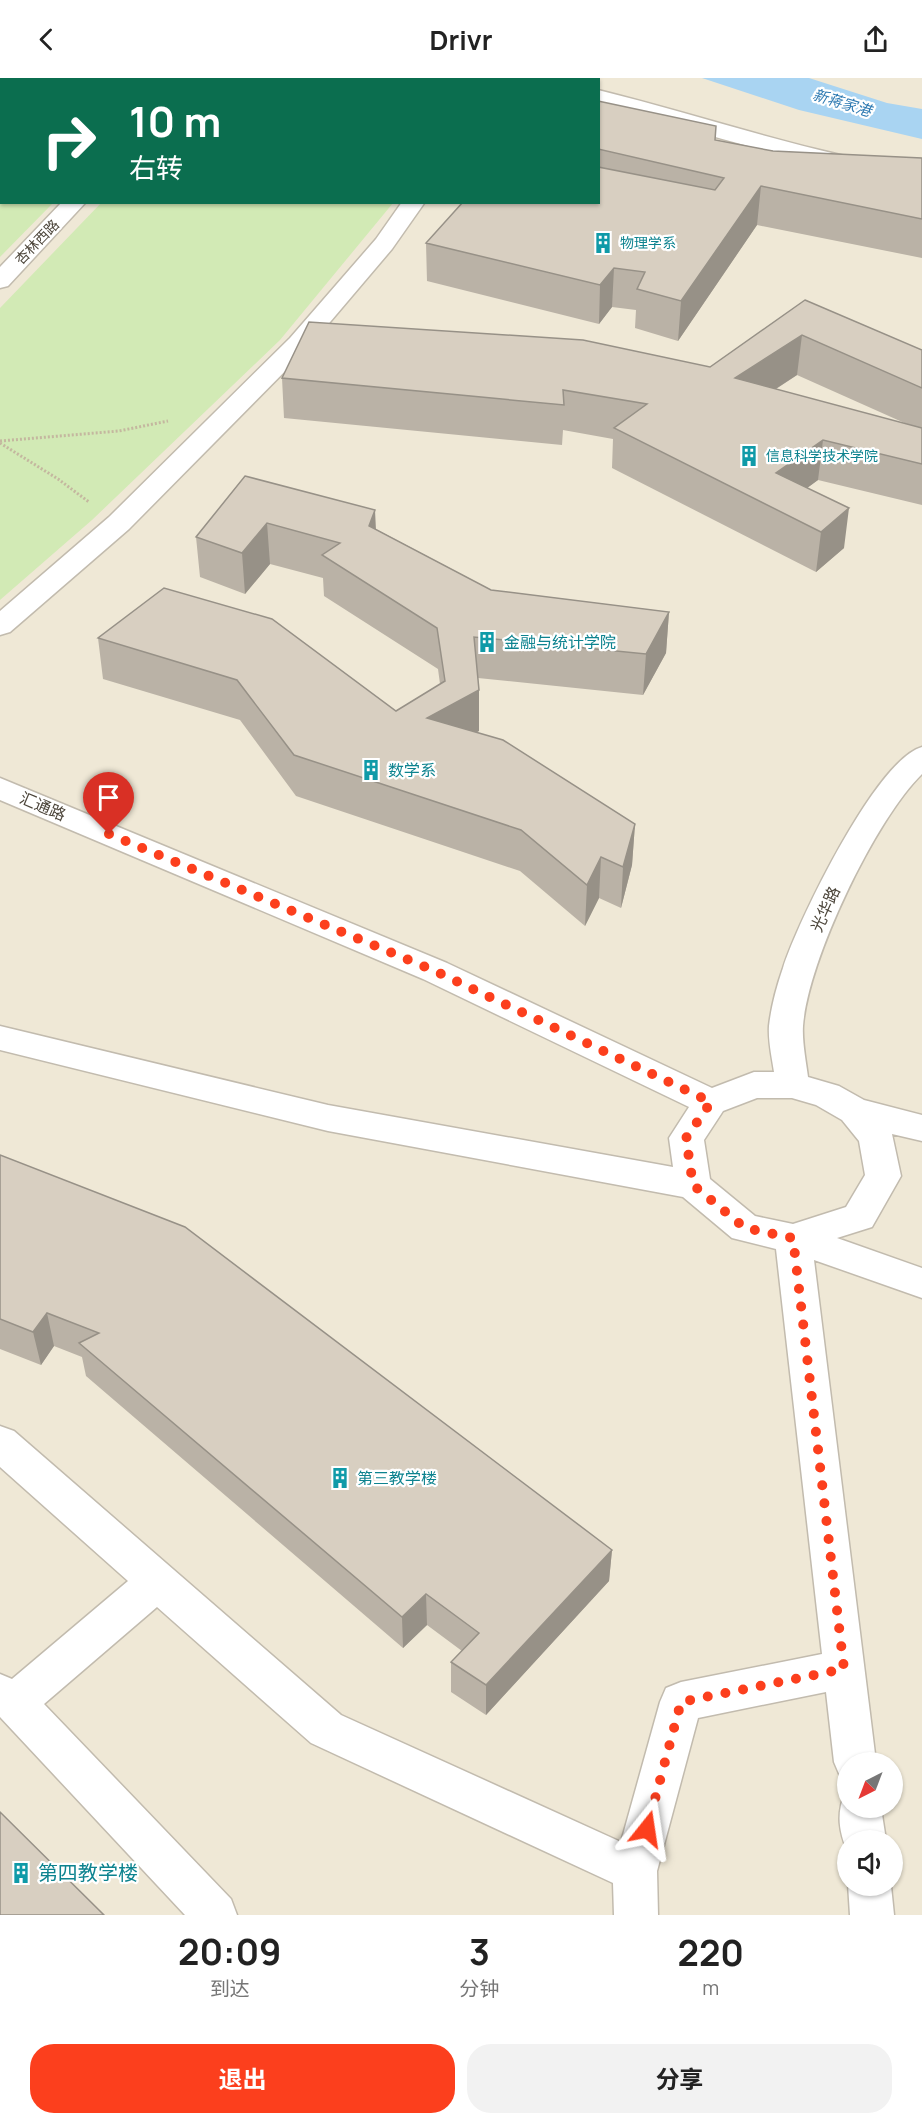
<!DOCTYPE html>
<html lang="zh">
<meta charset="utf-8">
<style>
:root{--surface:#fff;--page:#f2f2f2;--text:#222;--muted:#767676;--accent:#fc3f1d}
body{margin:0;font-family:Manrope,"Noto Sans SC",sans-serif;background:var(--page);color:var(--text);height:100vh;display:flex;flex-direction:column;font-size:22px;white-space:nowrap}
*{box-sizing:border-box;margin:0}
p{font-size:20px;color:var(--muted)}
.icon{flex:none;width:33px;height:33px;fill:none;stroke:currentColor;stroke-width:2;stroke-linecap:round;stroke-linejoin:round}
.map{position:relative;height:1837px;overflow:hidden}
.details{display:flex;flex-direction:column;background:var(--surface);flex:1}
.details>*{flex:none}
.guide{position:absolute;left:0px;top:0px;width:600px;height:126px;box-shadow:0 2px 4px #0004;background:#0b6e4f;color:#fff;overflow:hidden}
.needle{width:39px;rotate:222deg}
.buttons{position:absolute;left:837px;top:1674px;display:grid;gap:12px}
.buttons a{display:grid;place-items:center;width:66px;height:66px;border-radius:50%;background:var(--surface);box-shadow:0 2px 4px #0004;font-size:30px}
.pin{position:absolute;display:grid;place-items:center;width:51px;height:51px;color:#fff;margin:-62px -26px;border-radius:50% 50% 50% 0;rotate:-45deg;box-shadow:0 0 6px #0007}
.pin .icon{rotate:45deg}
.me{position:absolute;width:66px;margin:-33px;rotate:15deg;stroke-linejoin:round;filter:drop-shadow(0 0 4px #0008)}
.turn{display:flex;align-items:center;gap:21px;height:126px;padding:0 30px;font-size:27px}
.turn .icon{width:78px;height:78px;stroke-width:2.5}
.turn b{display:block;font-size:42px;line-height:51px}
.eta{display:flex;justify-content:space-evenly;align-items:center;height:102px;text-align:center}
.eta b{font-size:36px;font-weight:700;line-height:42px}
.primary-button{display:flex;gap:12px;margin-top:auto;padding:12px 30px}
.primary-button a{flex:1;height:69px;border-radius:24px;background:var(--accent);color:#fff;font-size:24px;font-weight:700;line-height:69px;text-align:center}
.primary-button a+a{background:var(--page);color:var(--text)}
header{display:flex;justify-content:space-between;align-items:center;height:78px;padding:0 30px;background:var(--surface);font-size:27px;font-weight:700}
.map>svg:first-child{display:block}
.education{fill:#efe8d6;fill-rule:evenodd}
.green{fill:#d2eab5}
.water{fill:#a9d4f2}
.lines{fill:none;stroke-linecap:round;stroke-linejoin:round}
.minor-casing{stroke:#c2bbae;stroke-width:3}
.path{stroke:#c4b79f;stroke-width:3;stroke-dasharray:2 2;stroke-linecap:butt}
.minor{fill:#fff;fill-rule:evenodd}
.wall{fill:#bab2a6;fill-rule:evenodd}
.shaded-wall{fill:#979187}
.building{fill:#d8cfc1;stroke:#979187;stroke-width:1.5}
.route{stroke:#fc3f1d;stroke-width:10;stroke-dasharray:0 18}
.labels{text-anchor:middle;stroke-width:4.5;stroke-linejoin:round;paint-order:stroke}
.far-street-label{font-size:14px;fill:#4b4439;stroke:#fff}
.far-culture-label{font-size:14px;fill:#0d838f;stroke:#fff;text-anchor:start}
.far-water-label{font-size:15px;font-style:italic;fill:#2e7ab2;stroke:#fff}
.culture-label{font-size:16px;fill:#0d838f;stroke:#fff;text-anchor:start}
.street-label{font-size:16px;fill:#4b4439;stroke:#fff}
.near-culture-label{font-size:20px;fill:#0d838f;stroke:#fff;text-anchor:start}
</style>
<header><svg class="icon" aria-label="back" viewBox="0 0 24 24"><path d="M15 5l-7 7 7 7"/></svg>Drivr<svg class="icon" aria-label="share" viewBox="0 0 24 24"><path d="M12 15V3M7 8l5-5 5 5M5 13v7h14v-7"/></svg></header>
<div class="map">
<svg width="922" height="1837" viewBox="0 0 922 1837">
<rect width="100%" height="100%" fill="#f6f3ec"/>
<path class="education" d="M 0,0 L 922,0 L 922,1837 L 0,1837 ZM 2,2 L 598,2 L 598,124 L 2,124 ZM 848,1684 L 892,1684 L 892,1730 L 848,1730 ZM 848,1762 L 892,1762 L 892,1808 L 848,1808 Z"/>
<path class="green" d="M 0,0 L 174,0 L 2,2 L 2,124 L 53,125 L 0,179 Z
M 221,0 L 438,0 L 439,1 L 220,1 Z
M 102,124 L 393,125 L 280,262 L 92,442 L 0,522 L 0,230 Z"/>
<path class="water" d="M 702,0 L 809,0 L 887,25 L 922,31 L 922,61 L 799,32 Z"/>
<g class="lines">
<defs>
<path id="minor" d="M 183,0 L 205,0 L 183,2 Z
M 598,12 C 707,39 811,76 922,93 L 922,107 C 812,89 705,56 598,25 Z
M 62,124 L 86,124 L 8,208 L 0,210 L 0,189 Z
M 402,124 L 425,124 L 392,171 L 308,270 L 129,451 L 10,554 L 0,557 L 0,533 L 109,439 L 290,260 L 376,161 Z
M 922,669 L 922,696 C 875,742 808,882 803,948 C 802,964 806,983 808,999 L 839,1008 L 864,1022 L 922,1037 L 922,1063 L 892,1056 L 901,1098 L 872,1149 L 837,1160 L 922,1190 L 922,1220 L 814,1182 L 876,1684 L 848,1684 L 848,1701 L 840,1698 L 834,1684 L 826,1614 L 698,1640 L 657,1793 L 658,1837 L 614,1837 L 613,1805 L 311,1665 L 157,1529 L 44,1626 L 231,1821 L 237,1837 L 185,1837 L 0,1639 L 0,1596 L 12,1601 L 128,1503 L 0,1389 L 0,1348 L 14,1353 L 341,1637 L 621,1764 L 660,1624 L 666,1610 L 681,1604 L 822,1576 L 776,1171 L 732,1160 L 683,1119 L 328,1053 L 0,972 L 0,948 L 328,1027 L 673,1089 L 669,1060 L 689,1029 L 423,901 L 0,722 L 0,700 L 447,885 L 712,1010 L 754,994 L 774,994 C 772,980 768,963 769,948 C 771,930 777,907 783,890 C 798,843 876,682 922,669 ZM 757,1020 L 792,1020 L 816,1027 L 842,1042 L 859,1063 L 865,1097 L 846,1129 L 793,1146 L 755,1138 L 710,1101 L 704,1062 L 723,1033 Z
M 848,1714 L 848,1730 L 881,1730 L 886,1762 L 848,1762 L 848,1775 C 839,1754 836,1736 845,1715 Z
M 848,1806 L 891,1808 L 894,1837 L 850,1837 Z"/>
</defs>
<use href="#minor" class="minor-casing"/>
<path class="path" d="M 0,363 L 119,353 L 168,343
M 0,365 L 58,401 L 89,424"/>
<use href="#minor" class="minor"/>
</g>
<path class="wall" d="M 598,23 L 715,62 L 773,73 L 922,80 L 922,180 L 757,147 L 678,263 L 635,250 L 636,232 L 612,229 L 599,246 L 427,203 L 426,165 L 598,124 Z
M 805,222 L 922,272 L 922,427 L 818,402 L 807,410 L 844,470 L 816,494 L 612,390 L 613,361 L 563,352 L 562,367 L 284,340 L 282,300 L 710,289 ZM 797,297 L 909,347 L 776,311 Z
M 245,398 L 376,451 L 491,512 L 669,534 L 666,575 L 643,617 L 478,600 L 479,612 L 479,653 L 476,654 L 635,746 L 632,787 L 621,830 L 599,820 L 585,848 L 520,793 L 296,718 L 240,642 L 103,601 L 98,560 L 396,633 L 440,606 L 438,591 L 324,518 L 323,500 L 270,486 L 245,516 L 200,499 L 196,459 Z
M 0,1077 L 612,1472 L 609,1503 L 486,1637 L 451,1614 L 451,1584 L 462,1573 L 427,1547 L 403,1570 L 86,1298 L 82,1279 L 54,1268 L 41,1287 L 0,1271 Z"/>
<path class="shaded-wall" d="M 761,108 L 757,147 L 678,263 L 681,223 Z
M 614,190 L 612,229 L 599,246 L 600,207 Z
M 802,257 L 797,297 L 731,340 L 735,300 Z
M 823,362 L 818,402 L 777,432 L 776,395 Z
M 849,430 L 844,470 L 816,494 L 821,454 Z
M 375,432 L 377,473 L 369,448 Z
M 267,445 L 270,486 L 245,516 L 242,475 Z
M 669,534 L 666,575 L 643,617 L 646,576 Z
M 479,612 L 479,653 L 428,681 L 427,640 Z
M 635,746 L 632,787 L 621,830 L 623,789 Z
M 601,779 L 599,820 L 585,848 L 587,807 Z
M 47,1235 L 54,1268 L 41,1287 L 33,1254 Z
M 612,1472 L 609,1503 L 486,1637 L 486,1607 Z
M 426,1516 L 427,1547 L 403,1570 L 402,1539 Z"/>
<path class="building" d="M 598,23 L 716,48 L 715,62 L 773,73 L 922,80 L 922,141 L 761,108 L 681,223 L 637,211 L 645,194 L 614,190 L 600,207 L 426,165 L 463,124 L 598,124 L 598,89 L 715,112 L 724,100 L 598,71 Z
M 805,222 L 922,272 L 922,310 L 802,257 L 735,300 L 922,350 L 922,386 L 823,362 L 776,395 L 849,430 L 821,454 L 614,350 L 647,326 L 563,312 L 564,327 L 282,300 L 309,244 L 583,262 L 710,289 Z
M 245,398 L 375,432 L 369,448 L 491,512 L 669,534 L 646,576 L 474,559 L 479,612 L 427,640 L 503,662 L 635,746 L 623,789 L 601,779 L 587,807 L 521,752 L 294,677 L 237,602 L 98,560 L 164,510 L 272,541 L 396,633 L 445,603 L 437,550 L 322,477 L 340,465 L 267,445 L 242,475 L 196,459 Z
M 0,1077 L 185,1149 L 612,1472 L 486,1607 L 451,1584 L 479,1555 L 426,1516 L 402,1539 L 79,1265 L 99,1255 L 47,1235 L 33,1254 L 0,1241 Z
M 0,1734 L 104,1837 L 0,1837 Z"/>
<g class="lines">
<path class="route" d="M 109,756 L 435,893 L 711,1024 L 686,1060 L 693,1107 L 745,1150 L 793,1160 L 844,1591 L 681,1624 L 647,1751"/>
</g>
<defs>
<symbol id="building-bare" viewBox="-9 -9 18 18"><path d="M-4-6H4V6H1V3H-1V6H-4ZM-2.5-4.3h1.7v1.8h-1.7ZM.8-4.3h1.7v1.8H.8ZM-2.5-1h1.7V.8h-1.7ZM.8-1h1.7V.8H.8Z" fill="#0f9aa8" stroke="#fff" stroke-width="2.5" paint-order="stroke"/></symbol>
</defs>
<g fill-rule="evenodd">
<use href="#building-bare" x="588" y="150" width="30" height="30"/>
<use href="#building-bare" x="734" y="363" width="30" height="30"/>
<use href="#building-bare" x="472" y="549" width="30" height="30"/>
<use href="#building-bare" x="356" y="677" width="30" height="30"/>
<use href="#building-bare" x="325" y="1385" width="30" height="30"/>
<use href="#building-bare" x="6" y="1780" width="30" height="30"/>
</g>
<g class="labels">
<g class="far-street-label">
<text transform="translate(37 164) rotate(-46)" y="5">杏林西路</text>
</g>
<g class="far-culture-label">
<text x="620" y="170">物理学系</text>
<text x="766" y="383">信息科学技术学院</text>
</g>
<g class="far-water-label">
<text transform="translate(842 25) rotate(17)" y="5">新蒋家港</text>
</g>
<g class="culture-label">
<text x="504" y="570">金融与统计学院</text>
<text x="388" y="698">数学系</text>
<text x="357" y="1406">第三教学楼</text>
</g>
<g class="street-label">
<text transform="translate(43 728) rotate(23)" y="6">汇通路</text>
<text transform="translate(825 831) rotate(-66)" y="6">光华路</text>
</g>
<g class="near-culture-label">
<text x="38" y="1802">第四教学楼</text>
</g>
</g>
</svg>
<div class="buttons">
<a><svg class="needle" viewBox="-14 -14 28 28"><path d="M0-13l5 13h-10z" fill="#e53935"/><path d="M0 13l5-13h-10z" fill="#767676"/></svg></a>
<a><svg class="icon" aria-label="sound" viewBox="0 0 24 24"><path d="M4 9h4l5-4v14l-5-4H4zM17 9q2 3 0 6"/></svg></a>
</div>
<div class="pin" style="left:109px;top:756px;background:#d93025"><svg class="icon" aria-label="arrive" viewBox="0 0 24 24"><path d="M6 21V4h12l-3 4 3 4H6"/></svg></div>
<svg class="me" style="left:647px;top:1751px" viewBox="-20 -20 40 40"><path d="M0-17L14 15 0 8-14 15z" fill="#fc3f1d" stroke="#fff" stroke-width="4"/></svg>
<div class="guide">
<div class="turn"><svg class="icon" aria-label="right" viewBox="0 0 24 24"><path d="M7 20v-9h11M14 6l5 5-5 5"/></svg><div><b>10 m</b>右转</div></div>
</div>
</div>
<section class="details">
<div class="eta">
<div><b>20:09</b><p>到达</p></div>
<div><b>3</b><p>分钟</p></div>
<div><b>220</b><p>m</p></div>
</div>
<div class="primary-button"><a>退出</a><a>分享</a></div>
</section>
